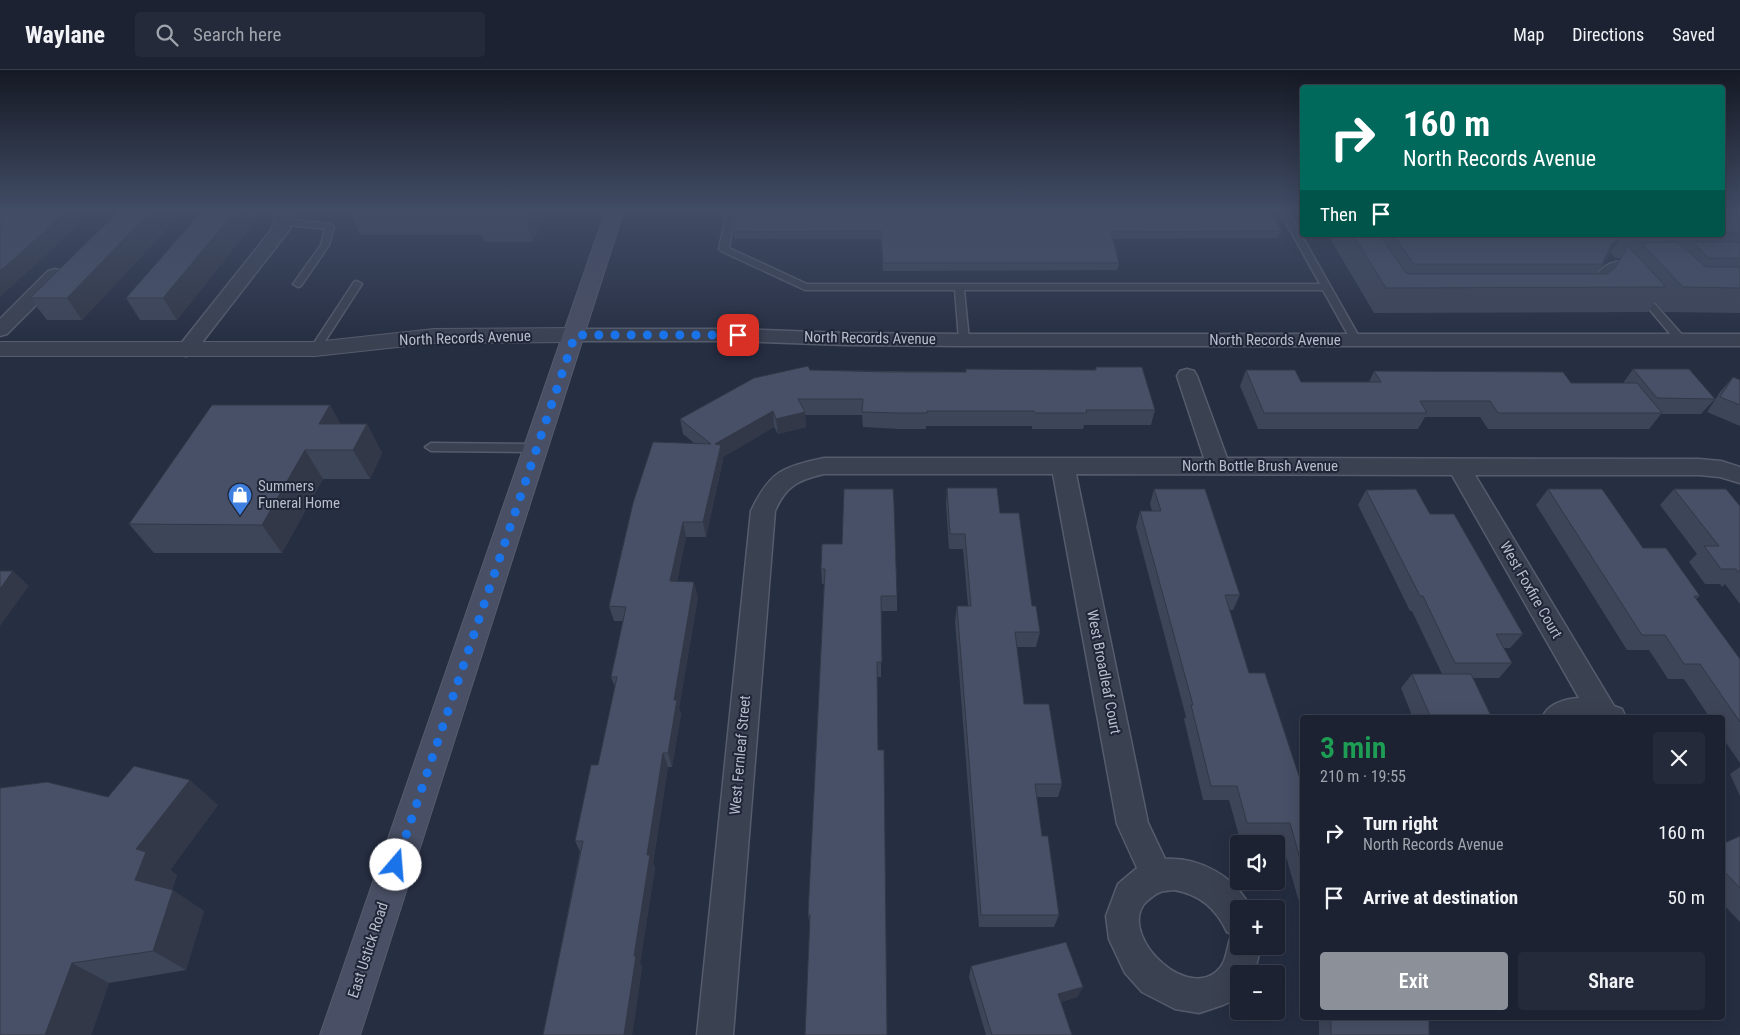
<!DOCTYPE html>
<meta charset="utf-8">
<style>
:root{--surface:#1c2232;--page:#252a3a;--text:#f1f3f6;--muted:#a0a4ac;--line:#3a3f4d;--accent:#8c9099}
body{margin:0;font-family:"Roboto Condensed",sans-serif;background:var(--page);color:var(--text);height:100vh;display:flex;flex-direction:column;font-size:19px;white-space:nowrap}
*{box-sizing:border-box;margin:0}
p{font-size:16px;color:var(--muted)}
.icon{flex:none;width:28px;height:28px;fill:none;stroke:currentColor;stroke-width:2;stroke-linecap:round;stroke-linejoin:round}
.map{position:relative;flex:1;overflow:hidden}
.side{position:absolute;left:1300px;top:645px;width:425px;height:305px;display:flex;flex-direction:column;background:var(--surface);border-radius:5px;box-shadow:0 5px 20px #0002,0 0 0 1px var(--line)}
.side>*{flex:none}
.hud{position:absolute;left:1300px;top:15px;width:425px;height:152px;border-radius:5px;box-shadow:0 5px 20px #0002,0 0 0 1px var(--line);background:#00695c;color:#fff;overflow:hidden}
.tools{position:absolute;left:1230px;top:765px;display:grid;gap:10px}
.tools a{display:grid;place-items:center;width:55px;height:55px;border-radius:5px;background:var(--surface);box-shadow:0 5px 20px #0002,0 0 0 1px var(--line);font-size:25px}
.pin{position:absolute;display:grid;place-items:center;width:42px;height:42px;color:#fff;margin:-21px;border-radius:10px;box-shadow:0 2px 8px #0006}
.me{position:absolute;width:55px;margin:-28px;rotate:18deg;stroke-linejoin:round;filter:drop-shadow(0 0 4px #0008)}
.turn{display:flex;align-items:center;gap:18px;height:105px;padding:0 20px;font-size:22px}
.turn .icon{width:65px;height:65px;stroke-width:2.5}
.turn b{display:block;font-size:35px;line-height:42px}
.then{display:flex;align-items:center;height:48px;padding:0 20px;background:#0003;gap:10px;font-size:19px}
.round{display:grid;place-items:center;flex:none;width:52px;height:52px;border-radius:5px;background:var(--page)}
.summary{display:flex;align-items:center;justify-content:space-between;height:85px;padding:0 20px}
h1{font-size:30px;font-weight:600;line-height:38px;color:#1e9e55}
.cta{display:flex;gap:10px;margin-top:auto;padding:10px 20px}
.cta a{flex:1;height:58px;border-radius:5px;background:var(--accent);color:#fff;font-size:20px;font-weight:600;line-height:58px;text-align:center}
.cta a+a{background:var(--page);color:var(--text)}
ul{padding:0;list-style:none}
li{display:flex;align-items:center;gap:15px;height:65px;padding:0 20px}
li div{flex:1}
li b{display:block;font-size:19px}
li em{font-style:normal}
header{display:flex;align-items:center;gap:30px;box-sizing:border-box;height:70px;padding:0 25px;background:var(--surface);border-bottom:1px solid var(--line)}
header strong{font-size:24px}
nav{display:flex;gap:28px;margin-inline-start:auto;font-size:18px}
.search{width:350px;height:45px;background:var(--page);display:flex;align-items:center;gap:12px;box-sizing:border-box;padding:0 18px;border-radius:5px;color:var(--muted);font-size:19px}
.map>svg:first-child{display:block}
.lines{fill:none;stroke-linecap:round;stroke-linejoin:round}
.service-casing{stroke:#555c6c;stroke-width:3}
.minor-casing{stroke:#555c6c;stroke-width:3}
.tertiary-casing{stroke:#555c6c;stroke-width:2}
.secondary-casing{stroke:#555c6c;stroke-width:2}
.service{fill:#3a4151;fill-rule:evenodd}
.minor{fill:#3a4151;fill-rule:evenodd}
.tertiary{fill:#3a4151;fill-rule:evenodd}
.secondary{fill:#494f64;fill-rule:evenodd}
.wall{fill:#3d4558;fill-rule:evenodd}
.shaded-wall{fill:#323847}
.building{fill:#475066;stroke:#323847}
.route{stroke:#1a73e8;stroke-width:9;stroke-dasharray:0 16.2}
.labels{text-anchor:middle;stroke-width:4;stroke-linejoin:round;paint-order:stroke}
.street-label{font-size:15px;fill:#b7bdcb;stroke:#1f2637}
.poi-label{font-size:15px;fill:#b7bdcb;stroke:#1f2637;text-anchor:start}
</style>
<header>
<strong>Waylane</strong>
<div class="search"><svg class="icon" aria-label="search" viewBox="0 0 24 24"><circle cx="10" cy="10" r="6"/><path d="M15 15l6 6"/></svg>Search here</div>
<nav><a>Map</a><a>Directions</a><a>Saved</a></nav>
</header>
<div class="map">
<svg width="1740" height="965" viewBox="0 0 1740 965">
<rect width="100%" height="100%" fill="#262e42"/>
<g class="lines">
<defs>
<path id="service" d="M 727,140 L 735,140 L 729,178 L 807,214 L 1320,214 L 1279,140 L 1287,140 L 1361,270 L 1360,272 L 1352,272 L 1323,220 L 964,220 L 969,270 L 964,273 L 959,270 L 955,220 L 805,220 L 721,181 L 719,179 Z
M 283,149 L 330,154 L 334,157 L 329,175 L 301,216 L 298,217 L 293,214 L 321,175 L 325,159 L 280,154 L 280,150 Z
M 1633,190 L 1636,191 L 1636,195 C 1609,200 1612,195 1596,220 L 1593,221 L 1588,218 C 1600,196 1608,191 1633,190 Z
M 357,211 L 362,214 L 320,279 L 315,282 L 311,281 L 310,279 L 354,212 Z
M 1642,222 L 1645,223 L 1685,268 L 1685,272 L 1677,272 L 1639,227 L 1637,225 Z
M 431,373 L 536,374 L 542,378 L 536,382 L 431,381 L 425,377 Z"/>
<path id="minor" d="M 276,140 L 294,140 L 290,159 L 193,284 L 186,286 L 179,284 L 176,280 L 179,276 L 272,159 Z
M 55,199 L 62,201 L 64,205 L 62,209 L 7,264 L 0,266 L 0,249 L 48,201 Z
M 575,259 L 738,259 L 845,263 L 964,264 L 1740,264 L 1740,276 L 964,276 L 845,275 L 738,271 L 575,271 L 568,269 L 565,265 L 568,261 Z
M 1187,299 L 1194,301 L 1197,306 L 1227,388 L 1699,389 L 1721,391 L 1740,397 L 1740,413 L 1720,407 L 1699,405 L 1475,405 L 1614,636 L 1622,639 L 1626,648 L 1542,648 C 1548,634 1564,629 1579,628 L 1452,405 L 1076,404 L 1148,753 L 1165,789 C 1200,787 1236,807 1251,839 L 1239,839 L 1239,876 L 1261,876 L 1254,904 L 1239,904 L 1239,928 L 1223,935 L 1199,943 L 1175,939 L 1142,922 L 1125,903 L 1109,869 L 1106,846 L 1118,814 L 1137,798 L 1117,754 L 1053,404 L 824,404 C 798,410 786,416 775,441 L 733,965 L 697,965 L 751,441 C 770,401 783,397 824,388 L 1204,388 L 1177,306 L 1180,301 ZM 1174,820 C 1199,824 1216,838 1227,862 L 1232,864 C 1226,877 1228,892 1216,902 C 1181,930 1116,860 1147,831 C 1158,822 1160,821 1174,820 Z"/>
<path id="tertiary" d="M 575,258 L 583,260 L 586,265 L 583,270 L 575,272 L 434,273 L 315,286 L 0,286 L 0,272 L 315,272 L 434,259 Z"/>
<path id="secondary" d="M 606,140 L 624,140 L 360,965 L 320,965 Z"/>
</defs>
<use href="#service" class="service-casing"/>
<use href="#minor" class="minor-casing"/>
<use href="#tertiary" class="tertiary-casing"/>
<use href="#secondary" class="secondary-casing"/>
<use href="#service" class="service"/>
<use href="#minor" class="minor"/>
<use href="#tertiary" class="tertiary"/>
<use href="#secondary" class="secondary"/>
</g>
<path class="wall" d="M 120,140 L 185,140 L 82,250 L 47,250 L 30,228 Z
M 200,140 L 253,140 L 252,141 L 257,149 L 177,250 L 140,250 L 126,228 L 201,142 Z
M 349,140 L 547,140 L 533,172 L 485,172 L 482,165 L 360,165 Z
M 1722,140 L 1740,140 L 1740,163 Z
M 1281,161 L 1278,168 L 1113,169 L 1119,193 L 1117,200 L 883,201 L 881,169 L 734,169 L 733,162 Z
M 1722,163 L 1740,163 L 1740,243 L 1664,242 L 1655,232 L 1648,242 L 1374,243 L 1328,165 L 1722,165 ZM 1611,183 L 1616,188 L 1620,188 L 1612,200 L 1607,204 L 1596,204 Z
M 1096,297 L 1155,340 L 1151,355 L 1084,355 L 1083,359 L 1032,359 L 1032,356 L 926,356 L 926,359 L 899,359 L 863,357 L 862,345 L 805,345 L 806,357 L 778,364 L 774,357 L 723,387 L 723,390 L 706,467 L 686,467 L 677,511 L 698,527 L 679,638 L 681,644 L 672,697 L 668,697 L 653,793 L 655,798 L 640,893 L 642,897 L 632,965 L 543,965 L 580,781 L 575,771 L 598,695 L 615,617 L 611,607 L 623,551 L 614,551 L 609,536 L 694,373 L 683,364 L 680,349 L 810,300 L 966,302 L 1095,300 Z
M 1633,299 L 1715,329 L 1701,344 L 1661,344 L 1649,359 L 1488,359 L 1480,347 L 1425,347 L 1418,359 L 1258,359 L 1240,316 L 1246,300 L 1301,312 L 1369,312 L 1374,301 L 1571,313 L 1623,313 Z
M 1733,307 L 1740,310 L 1740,356 L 1707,342 L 1720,322 Z
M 330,335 L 340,354 L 367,354 L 382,383 L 370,409 L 323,409 L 282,483 L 154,483 L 129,454 Z
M 947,418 L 1000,443 L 1032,536 L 1040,562 L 1036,577 L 1017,577 L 1024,634 L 1062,714 L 1058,727 L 1037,727 L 1042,766 L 1059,845 L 1054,857 L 979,857 L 955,551 L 957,536 L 968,536 L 963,479 L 949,479 L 946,434 Z
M 1154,419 L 1240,525 L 1233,540 L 1229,540 L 1249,603 L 1302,715 L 1302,842 L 1280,766 L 1239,766 L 1229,730 L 1203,730 L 1184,649 L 1186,647 L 1136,457 L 1140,441 L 1152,441 L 1150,434 Z
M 1548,419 L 1643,478 L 1700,526 L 1696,529 L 1740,589 L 1740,693 L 1722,667 L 1722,648 L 1710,648 L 1684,609 L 1668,609 L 1649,580 L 1627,580 L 1536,435 Z
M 1674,419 L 1740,436 L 1740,534 L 1725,514 L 1722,517 L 1720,514 L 1705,514 L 1689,492 L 1697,484 L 1660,435 Z
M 1366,420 L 1430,444 L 1523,564 L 1510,578 L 1504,578 L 1512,593 L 1499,608 L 1473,608 L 1492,648 L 1413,648 L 1401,618 L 1412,604 L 1442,604 L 1412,541 L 1410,541 L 1358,435 Z
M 822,474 L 897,526 L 897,541 L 881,541 L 881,607 L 877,607 L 810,856 L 808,845 L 824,514 L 822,514 L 821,499 Z
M 1740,697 L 1740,726 L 1730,704 Z
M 108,727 L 218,735 L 170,800 L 177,805 L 172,820 L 204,841 L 186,900 L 109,913 L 91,965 L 0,965 Z
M 1740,766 L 1740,852 L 1722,833 L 1722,774 Z
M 971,896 L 1083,917 L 1077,927 L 1061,932 L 1072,965 L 986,965 L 969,907 Z
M 1319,948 L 1429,948 L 1429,965 L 1319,965 Z"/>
<path class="shaded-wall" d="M 68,140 L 93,140 L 55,177 L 0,227 L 0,201 Z
M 152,140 L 185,140 L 82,250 L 67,228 Z
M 236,140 L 253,140 L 252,141 L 257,149 L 177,250 L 163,228 Z
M 527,140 L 547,140 L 533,172 L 525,144 Z
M 1620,168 L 1604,193 L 1602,194 L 1612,174 Z
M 330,335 L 346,364 L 319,354 Z
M 773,341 L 774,357 L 723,387 L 723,390 L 706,467 L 703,452 L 715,374 Z
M 805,342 L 806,357 L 778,364 L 776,349 Z
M 367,354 L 382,383 L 370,409 L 353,380 Z
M 305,380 L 323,409 L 282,483 L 262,455 Z
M 683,452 L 686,467 L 674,526 L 670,511 Z
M 13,501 L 29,516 L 0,556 L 0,519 Z
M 694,512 L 698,527 L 679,638 L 681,644 L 672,697 L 668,683 L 674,630 Z
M 663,683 L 668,697 L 653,793 L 655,798 L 640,893 L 642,897 L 632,965 L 624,965 L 647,785 Z
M 190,710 L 218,735 L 170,800 L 177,805 L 168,833 L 135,810 L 136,779 Z
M 173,820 L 204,841 L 186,900 L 153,881 Z
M 72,893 L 109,913 L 91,965 L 45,965 Z
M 1083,917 L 1077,927 L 1053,934 L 1058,924 Z"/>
<path class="building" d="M 0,140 L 68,140 L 44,162 L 0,201 Z
M 120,140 L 152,140 L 67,228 L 30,228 Z
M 203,140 L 236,140 L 163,228 L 126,228 Z
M 478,140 L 527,140 L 525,144 L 475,144 Z
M 737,140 L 1270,140 L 1281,161 L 1111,162 L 1119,193 L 883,193 L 881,161 L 733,162 Z
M 1722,140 L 1735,140 L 1734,140 L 1737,145 L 1740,145 L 1740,163 L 1722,163 Z
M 1353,165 L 1380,165 L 1405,202 L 1409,204 L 1607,204 L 1615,198 L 1628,176 L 1666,217 L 1386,218 Z
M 1393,165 L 1617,165 L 1620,168 L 1612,174 L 1602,194 L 1414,194 Z
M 1677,172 L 1706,197 L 1740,197 L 1740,218 L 1683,217 L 1641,173 Z
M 1693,172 L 1740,172 L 1740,188 L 1709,188 Z
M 808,296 L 810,300 L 887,302 L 966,302 L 966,299 L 1096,300 L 1096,297 L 1142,297 L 1155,340 L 1086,340 L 1087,343 L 1035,343 L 1034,341 L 927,341 L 927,343 L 899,343 L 862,342 L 863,329 L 798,329 L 805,342 L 776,349 L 773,341 L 715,374 L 721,375 L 703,452 L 683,452 L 670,511 L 694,512 L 674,630 L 677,630 L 668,683 L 663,683 L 647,785 L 650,785 L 634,886 L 636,886 L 624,965 L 543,965 L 583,771 L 575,771 L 591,695 L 598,695 L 617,607 L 611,607 L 626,537 L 609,536 L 633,433 L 653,372 L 711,374 L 680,349 L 754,308 Z
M 1633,299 L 1689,299 L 1715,329 L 1657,328 Z
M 1246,300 L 1295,300 L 1301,312 L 1381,312 L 1374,301 L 1563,302 L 1571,313 L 1637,313 L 1662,343 L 1498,343 L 1490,331 L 1420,331 L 1427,343 L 1264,343 Z
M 1733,307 L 1740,310 L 1740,335 L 1720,327 Z
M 212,335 L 330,335 L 319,354 L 367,354 L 353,380 L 305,380 L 262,455 L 129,454 Z
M 947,418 L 997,418 L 1000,443 L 1019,443 L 1032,536 L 1036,536 L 1040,562 L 1015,562 L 1024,634 L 1049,634 L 1062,714 L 1035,714 L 1042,766 L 1048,766 L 1059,845 L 981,845 L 957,536 L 971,536 L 965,464 L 950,464 Z
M 844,419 L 893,419 L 894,434 L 897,526 L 881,526 L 882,592 L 877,592 L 878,680 L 884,680 L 887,965 L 805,965 L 810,845 L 808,845 L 825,499 L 821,499 L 822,474 L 842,474 Z
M 1154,419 L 1205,419 L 1240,525 L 1225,525 L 1249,603 L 1265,603 L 1302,715 L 1302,796 L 1290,753 L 1247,753 L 1237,716 L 1211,716 L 1191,635 L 1193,635 L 1140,441 L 1161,441 Z
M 1416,419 L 1430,444 L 1454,444 L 1523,564 L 1496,564 L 1512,593 L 1455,593 L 1423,526 L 1420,526 L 1366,420 Z
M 1548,419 L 1602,419 L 1643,478 L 1666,478 L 1700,526 L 1694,526 L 1740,589 L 1740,652 L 1700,594 L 1684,594 L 1665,565 L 1642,565 Z
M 1674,419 L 1726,419 L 1740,436 L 1740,500 L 1738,502 L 1736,499 L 1721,499 L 1704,476 L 1719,476 Z
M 0,501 L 13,501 L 0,519 Z
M 1412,604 L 1471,604 L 1492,648 L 1431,648 Z
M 134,696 L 190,710 L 136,779 L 146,782 L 135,810 L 173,820 L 153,881 L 72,893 L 45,965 L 0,965 L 0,718 L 47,712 L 108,727 Z
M 1740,766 L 1740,818 L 1722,799 L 1722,774 Z
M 1066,872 L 1083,917 L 1058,924 L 1072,965 L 992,965 L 971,896 Z
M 1331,948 L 1429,948 L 1429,965 L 1331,965 Z"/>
<linearGradient id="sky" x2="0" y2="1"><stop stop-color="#151924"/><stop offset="0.51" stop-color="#414c65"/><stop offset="1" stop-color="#414c65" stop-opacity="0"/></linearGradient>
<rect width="1740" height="275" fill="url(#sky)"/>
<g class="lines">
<path class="route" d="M 396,795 L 575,265 L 738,265"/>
</g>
<defs>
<symbol id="shop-pin" viewBox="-11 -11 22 30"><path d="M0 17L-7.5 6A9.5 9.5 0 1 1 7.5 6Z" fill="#3f7fe0" stroke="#1f2637"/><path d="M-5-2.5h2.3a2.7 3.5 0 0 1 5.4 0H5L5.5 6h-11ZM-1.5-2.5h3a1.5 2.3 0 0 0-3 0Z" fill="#fff"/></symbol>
</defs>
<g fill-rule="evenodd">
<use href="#shop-pin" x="226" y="411" width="28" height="38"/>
</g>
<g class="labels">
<g class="street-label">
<text transform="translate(465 268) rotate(-2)" y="5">North Records Avenue</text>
<text transform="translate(870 268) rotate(1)" y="5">North Records Avenue</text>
<text x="1275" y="275">North Records Avenue</text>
<text x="1260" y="401">North Bottle Brush Avenue</text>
<text transform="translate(1531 520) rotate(60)" y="5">West Foxfire Court</text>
<text transform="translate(1104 602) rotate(79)" y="5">West Broadleaf Court</text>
<text transform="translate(740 685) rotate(-85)" y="5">West Fernleaf Street</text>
<text transform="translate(368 880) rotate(-72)" y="5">East Ustick Road</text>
</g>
<g class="poi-label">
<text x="258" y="421">Summers<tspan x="258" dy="17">Funeral Home</tspan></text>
</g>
</g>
</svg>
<div class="tools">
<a><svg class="icon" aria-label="sound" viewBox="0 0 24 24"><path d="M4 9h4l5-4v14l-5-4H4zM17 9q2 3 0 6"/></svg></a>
<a>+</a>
<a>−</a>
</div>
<div class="pin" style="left:738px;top:265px;background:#d93025"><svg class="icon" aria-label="arrive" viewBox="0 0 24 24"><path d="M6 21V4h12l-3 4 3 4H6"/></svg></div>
<svg class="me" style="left:396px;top:795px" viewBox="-20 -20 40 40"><circle r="19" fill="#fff"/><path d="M0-13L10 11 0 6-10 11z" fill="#1a73e8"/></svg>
<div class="hud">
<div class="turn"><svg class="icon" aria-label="right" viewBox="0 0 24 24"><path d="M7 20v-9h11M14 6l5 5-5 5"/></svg><div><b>160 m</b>North Records Avenue</div></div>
<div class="then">Then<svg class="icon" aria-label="arrive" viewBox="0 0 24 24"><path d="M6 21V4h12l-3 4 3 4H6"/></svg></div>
</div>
<section class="side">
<div class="summary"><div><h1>3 min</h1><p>210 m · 19:55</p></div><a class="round"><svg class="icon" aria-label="close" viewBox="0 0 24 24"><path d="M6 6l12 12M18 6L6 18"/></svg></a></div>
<ul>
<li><svg class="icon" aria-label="right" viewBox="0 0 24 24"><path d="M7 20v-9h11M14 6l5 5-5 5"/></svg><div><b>Turn right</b><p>North Records Avenue</p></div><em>160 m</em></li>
<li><svg class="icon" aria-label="arrive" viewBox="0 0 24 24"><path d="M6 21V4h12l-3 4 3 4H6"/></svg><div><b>Arrive at destination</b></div><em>50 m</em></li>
</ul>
<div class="cta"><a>Exit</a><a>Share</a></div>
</section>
</div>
